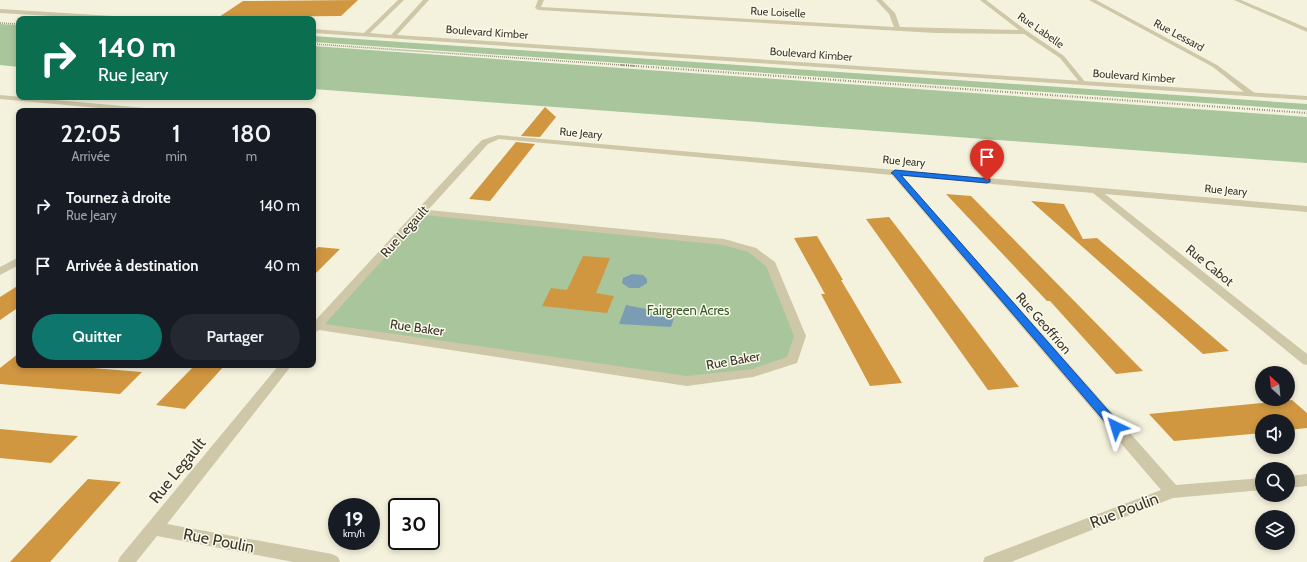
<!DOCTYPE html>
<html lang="fr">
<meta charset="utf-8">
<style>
:root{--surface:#171b24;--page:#242831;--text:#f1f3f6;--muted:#9ea1a6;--accent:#0f766e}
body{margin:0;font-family:Cabin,sans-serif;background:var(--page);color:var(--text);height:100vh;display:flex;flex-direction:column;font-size:15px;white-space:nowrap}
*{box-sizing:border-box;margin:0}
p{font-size:13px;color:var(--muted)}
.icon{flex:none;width:22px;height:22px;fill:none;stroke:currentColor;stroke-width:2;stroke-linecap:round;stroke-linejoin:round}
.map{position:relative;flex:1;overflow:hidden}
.sheet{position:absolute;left:16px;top:108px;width:300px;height:260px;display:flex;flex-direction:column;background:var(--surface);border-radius:8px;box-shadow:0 2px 6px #0003}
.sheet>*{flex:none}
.banner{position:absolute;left:16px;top:16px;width:300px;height:84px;border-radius:8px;box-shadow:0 2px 6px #0003;background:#0b6e4f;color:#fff;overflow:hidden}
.needle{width:26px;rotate:333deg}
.tools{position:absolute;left:1255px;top:366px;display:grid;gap:8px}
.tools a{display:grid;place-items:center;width:40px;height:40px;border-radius:50%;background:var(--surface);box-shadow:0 2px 6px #0003;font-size:20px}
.speed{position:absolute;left:328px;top:498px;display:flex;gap:8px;font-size:20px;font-weight:700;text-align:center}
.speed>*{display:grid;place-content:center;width:52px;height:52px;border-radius:50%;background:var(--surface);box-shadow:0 2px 6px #0003;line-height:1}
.speed small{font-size:10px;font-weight:400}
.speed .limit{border:2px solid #111;border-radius:6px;background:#fff;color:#111}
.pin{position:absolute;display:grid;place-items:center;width:34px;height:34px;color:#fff;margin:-41px -17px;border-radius:50% 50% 50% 0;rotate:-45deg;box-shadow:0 0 4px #0007}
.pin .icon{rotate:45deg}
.me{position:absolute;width:44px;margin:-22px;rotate:319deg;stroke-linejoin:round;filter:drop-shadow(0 0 3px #0008)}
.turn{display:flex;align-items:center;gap:14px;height:84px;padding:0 16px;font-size:18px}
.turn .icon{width:52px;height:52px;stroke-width:2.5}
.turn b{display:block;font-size:28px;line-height:34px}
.eta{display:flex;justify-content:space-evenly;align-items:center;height:68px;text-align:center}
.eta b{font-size:24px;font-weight:600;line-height:28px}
.button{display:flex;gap:8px;margin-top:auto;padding:8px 16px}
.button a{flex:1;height:46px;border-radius:24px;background:var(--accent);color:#fff;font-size:16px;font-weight:600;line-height:46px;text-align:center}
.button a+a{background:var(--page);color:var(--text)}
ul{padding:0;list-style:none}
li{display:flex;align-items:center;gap:12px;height:60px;padding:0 16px}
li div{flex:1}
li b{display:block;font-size:15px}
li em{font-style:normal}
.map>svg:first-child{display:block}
.green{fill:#a8c59c}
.water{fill:#7a9db4}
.building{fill:#d09640}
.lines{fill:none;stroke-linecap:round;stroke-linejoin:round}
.minor{fill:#cec7a8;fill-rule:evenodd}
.tertiary{fill:#cec7a8;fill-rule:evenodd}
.rail-far1{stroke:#3a3429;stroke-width:1.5;stroke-dasharray:0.5 1.5;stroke-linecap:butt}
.rail{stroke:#3a3429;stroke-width:2;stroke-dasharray:0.5 2;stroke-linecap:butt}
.route{fill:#1a73e8;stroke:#114b97}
.labels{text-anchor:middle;stroke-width:3;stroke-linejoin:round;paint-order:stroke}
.far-street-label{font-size:11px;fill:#3a3429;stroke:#fbfaea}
.street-label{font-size:13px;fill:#3a3429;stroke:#fbfaea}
.park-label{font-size:13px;fill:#375b2a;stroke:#fbfaea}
.near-street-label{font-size:16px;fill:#3a3429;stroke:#fbfaea}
</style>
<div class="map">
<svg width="1307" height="562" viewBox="0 0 1307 562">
<rect width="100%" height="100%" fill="#f4f2dd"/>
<path class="green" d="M 0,24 L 19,25 L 19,67 L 0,65 Z
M 313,36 L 1307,104 L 1307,110 L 313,42 Z
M 313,46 L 1307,117 L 1307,163 L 313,89 Z
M 420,212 L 724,242 L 752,250 L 771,264 L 800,336 L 793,360 L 753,373 L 687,381 L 316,326 Z"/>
<path class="water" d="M 632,274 L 643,275 L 647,279 L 647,283 L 639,288 L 629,288 L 622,283 L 623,278 Z
M 626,305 L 675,315 L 671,327 L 619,324 Z"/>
<path class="building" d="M 358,0 L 341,16 L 219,17 L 243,1 Z
M 545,107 L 556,117 L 540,137 L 521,136 Z
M 516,142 L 535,144 L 490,201 L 469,199 Z
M 946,194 L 971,196 L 1143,371 L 1116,374 L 1050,301 L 1047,301 Z
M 1031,201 L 1064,204 L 1083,239 L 1097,238 L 1229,351 L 1203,354 Z
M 889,217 L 913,248 L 1019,387 L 988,390 L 866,219 Z
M 817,236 L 843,280 L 841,280 L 902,383 L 870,386 L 821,294 L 825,294 L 794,238 Z
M 318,247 L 340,249 L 313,276 L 313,252 Z
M 583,256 L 610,258 L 596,293 L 614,296 L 607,313 L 542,306 L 551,288 L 567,290 Z
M 19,285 L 19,307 L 0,320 L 0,297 Z
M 19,353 L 19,365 L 55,365 L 142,372 L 120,394 L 0,384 L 0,368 Z
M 195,365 L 225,365 L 185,409 L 156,405 Z
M 1292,400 L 1307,413 L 1307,428 L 1288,430 L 1288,421 L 1262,421 L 1262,433 L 1174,441 L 1149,414 Z
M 0,429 L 53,434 L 78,436 L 51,463 L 0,458 Z
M 88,479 L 121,482 L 50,562 L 10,562 Z"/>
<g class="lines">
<path class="minor" d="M 538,0 L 544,0 L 541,7 L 894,27 L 889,14 L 876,0 L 882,0 L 895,13 L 900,27 L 1019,30 L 980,0 L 986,0 L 1027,31 L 1064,56 L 1086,83 L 1081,84 L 1060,58 L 1024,34 L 936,33 L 538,10 L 535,8 Z
M 1089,0 L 1096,0 L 1217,65 L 1256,94 L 1252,96 L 1249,96 L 1213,67 Z
M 1234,0 L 1241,0 L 1307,28 L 1307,32 Z
M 0,95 L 156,109 L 160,111 L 131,111 L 0,99 Z
M 498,135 L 1307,206 L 1307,212 L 1105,194 L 1307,354 L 1307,365 L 1303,364 L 1093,193 L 902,176 L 1176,485 L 1262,478 L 1262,490 L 1173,498 L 1011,562 L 983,562 L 985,557 L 1161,490 L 892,175 L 499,139 L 488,144 L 428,210 L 724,239 L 756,248 L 775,262 L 806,336 L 797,363 L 753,377 L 687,386 L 319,330 L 313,334 L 313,323 L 476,146 L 482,140 ZM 423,215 L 723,245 L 748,252 L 766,266 L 794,336 L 787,357 L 752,369 L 687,376 L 325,324 Z
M 19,257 L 19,265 L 0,275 L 0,267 Z
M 279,365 L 292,365 L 167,524 L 332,554 L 338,557 L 340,562 L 293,562 L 157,536 L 136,562 L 118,562 L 120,557 Z
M 1307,474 L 1307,486 L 1288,488 L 1288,476 Z"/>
<path class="tertiary" d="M 398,0 L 404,0 L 370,33 L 391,35 L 423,0 L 429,0 L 397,35 L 1307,96 L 1307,100 L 313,33 L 313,29 L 364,33 Z
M 0,9 L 129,17 L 132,19 L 102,19 L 0,13 Z"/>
<path class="rail-far1" d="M 0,23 L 19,24
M 313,44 L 636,66"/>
<path class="rail" d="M 621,65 L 1307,113"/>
</g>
<path class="route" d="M 895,170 L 990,179 L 990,182 L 987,183 L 901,175 L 1120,424 L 1122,427 L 1120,430 L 1116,431 L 1112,430 L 893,174 L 891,173 Z"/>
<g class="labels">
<g class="far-street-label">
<text transform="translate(778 12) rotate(3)" y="4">Rue Loiselle</text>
<text transform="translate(1041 30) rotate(35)" y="4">Rue Labelle</text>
<text transform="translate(487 32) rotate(4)" y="4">Boulevard Kimber</text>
<text transform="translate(1179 35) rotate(28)" y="4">Rue Lessard</text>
<text transform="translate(811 54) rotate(4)" y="4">Boulevard Kimber</text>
<text transform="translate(1134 76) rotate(4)" y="4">Boulevard Kimber</text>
<text transform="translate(581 133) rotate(5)" y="4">Rue Jeary</text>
<text transform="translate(904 161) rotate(5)" y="4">Rue Jeary</text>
<text transform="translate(1226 190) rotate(5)" y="4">Rue Jeary</text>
</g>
<g class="street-label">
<text transform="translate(404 231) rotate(-48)" y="5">Rue Legault</text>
<text transform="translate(1210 265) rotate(39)" y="5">Rue Cabot</text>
<text transform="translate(1044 323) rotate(49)" y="5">Rue Geoffrion</text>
<text transform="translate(417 327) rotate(8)" y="5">Rue Baker</text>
<text transform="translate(733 360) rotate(-10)" y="5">Rue Baker</text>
</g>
<g class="park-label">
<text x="688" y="315">Fairgreen Acres</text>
</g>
<g class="near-street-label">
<text transform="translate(177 470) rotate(-51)" y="6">Rue Legault</text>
<text transform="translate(1124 510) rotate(-21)" y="6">Rue Poulin</text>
<text transform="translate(219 540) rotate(11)" y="6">Rue Poulin</text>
</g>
</g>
</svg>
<div class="tools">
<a><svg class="needle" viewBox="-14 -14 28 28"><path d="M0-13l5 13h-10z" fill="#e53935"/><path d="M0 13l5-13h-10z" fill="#9ea1a6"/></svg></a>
<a><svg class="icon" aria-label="sound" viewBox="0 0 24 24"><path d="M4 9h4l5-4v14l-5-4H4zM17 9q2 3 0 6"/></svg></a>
<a><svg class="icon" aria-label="search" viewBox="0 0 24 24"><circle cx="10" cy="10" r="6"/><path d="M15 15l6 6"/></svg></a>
<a><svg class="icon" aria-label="layers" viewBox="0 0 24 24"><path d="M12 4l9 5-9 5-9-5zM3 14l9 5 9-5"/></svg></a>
</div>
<div class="speed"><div>19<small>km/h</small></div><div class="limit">30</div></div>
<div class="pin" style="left:987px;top:181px;background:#d93025"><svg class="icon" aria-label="arrive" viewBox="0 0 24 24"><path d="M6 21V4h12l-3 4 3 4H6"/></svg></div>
<svg class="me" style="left:1116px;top:427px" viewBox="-20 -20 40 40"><path d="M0-17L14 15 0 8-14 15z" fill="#1a73e8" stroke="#fff" stroke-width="4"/></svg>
<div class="banner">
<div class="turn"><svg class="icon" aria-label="right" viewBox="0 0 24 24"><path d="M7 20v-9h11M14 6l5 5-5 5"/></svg><div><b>140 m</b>Rue Jeary</div></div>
</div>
<section class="sheet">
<div class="eta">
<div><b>22:05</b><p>Arrivée</p></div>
<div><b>1</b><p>min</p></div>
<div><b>180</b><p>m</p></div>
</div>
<ul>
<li><svg class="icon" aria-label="right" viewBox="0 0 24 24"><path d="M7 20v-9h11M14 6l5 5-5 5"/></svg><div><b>Tournez à droite</b><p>Rue Jeary</p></div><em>140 m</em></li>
<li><svg class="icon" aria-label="arrive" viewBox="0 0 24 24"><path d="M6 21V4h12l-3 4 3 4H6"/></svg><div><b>Arrivée à destination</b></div><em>40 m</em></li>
</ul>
<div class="button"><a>Quitter</a><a>Partager</a></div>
</section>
</div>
